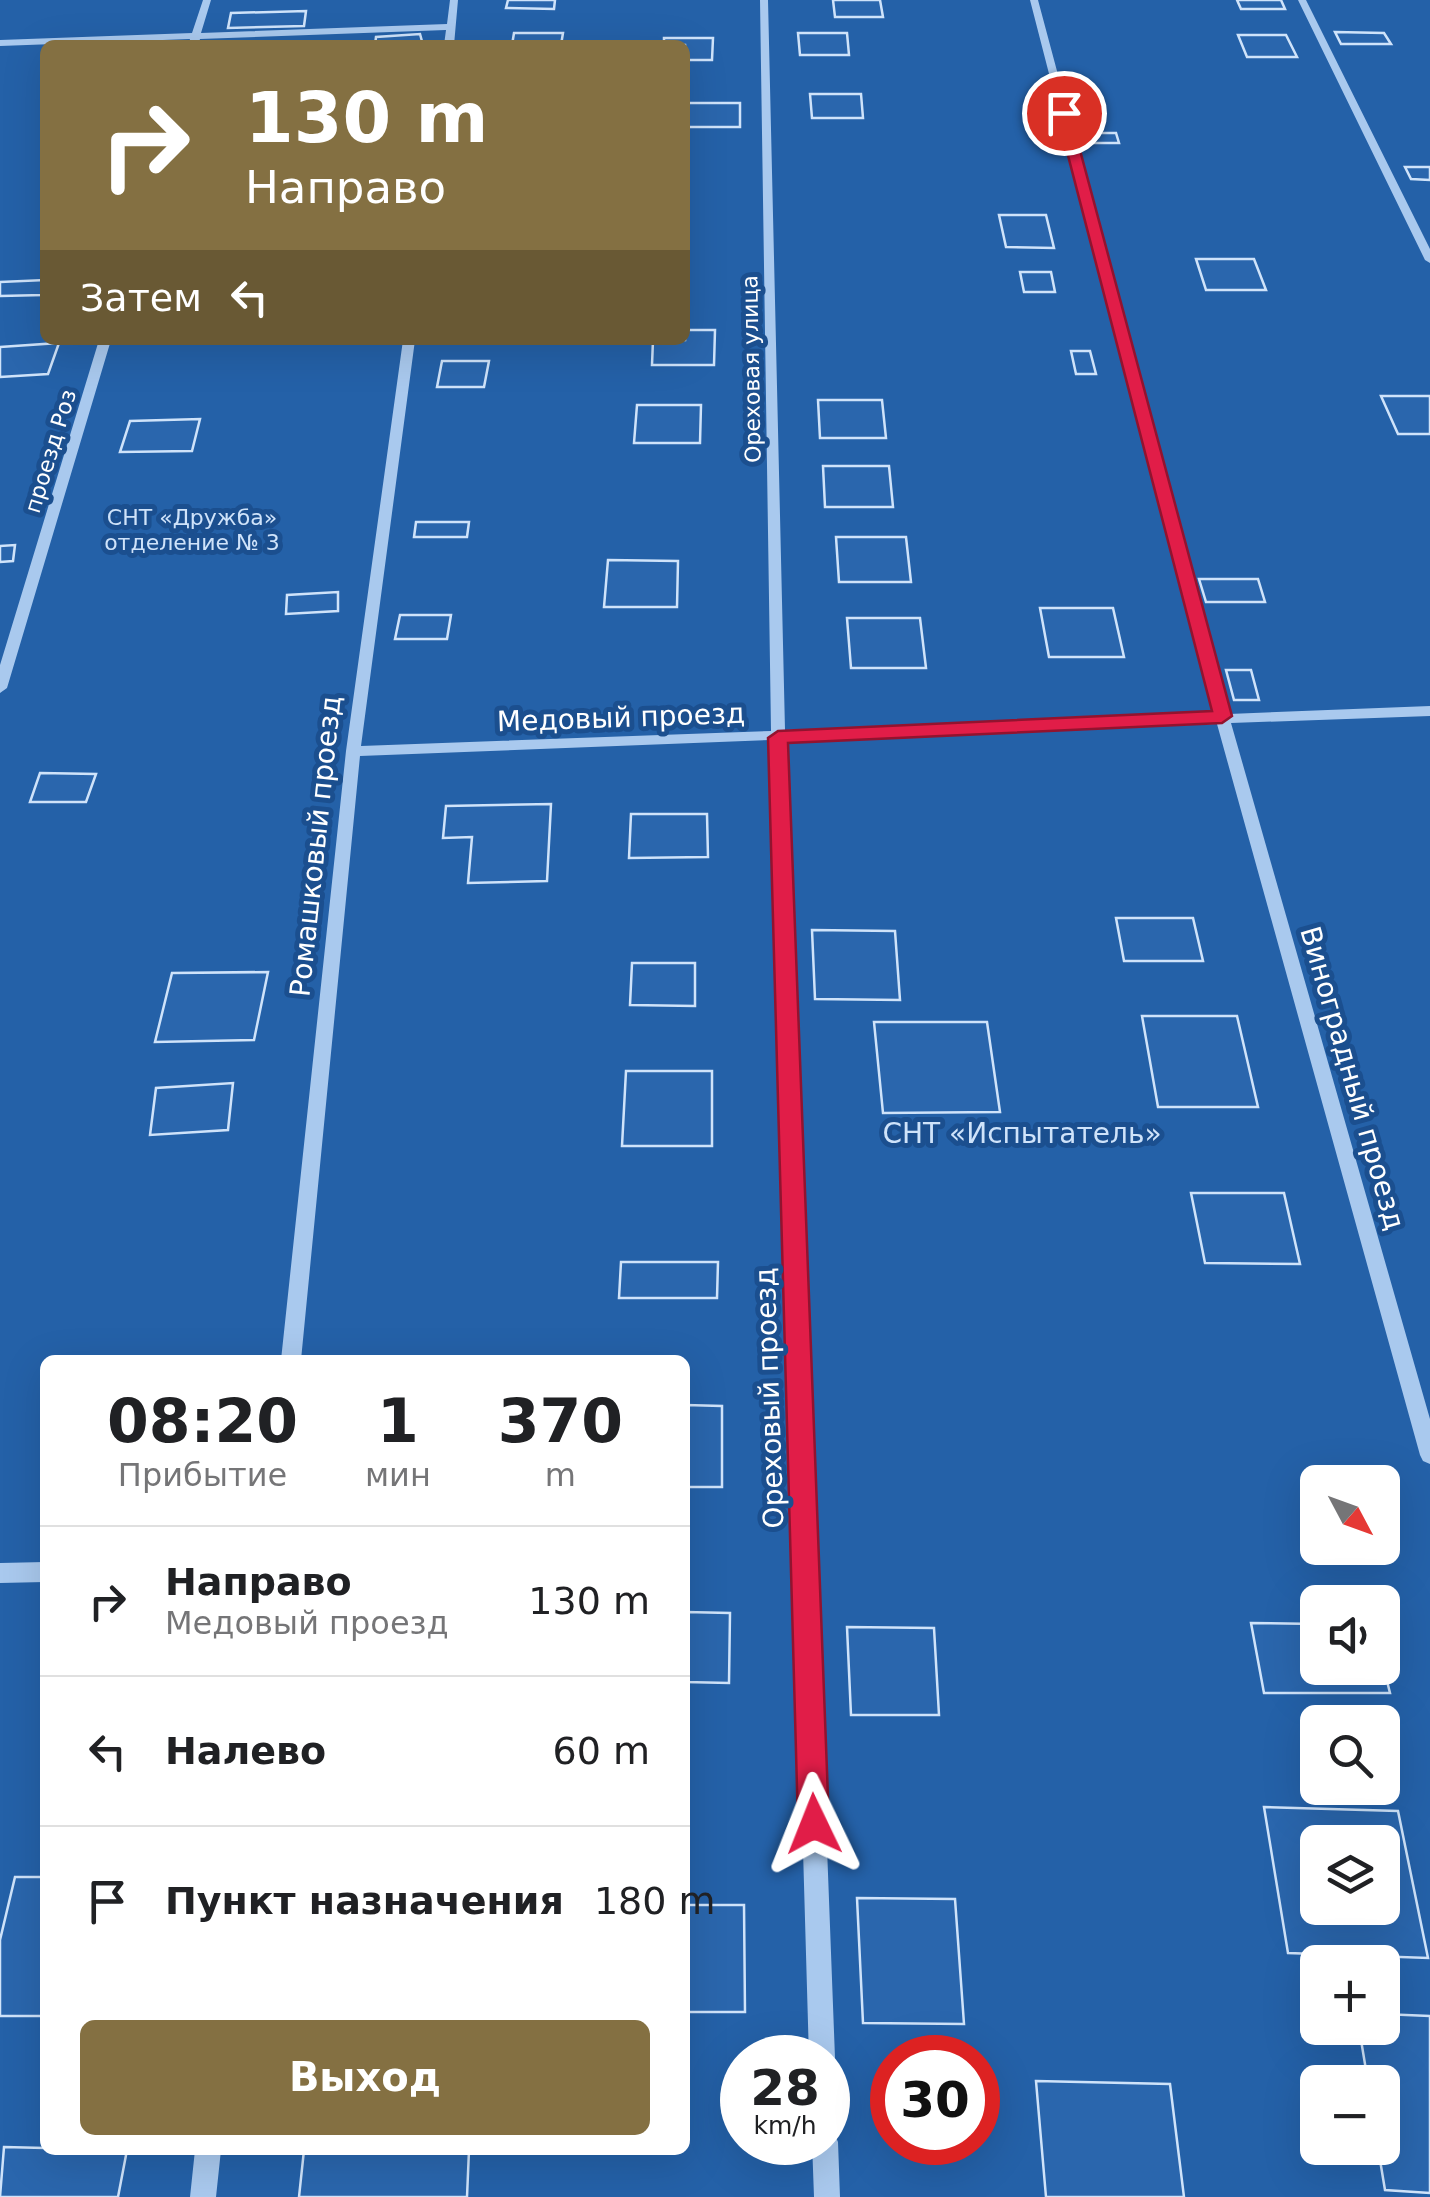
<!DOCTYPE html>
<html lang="ru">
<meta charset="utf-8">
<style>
:root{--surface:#fff;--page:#f2f2f2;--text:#202124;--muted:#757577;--line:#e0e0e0;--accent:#847042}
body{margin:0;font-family:"DejaVu Sans",sans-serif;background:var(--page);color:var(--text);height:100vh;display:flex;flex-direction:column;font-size:38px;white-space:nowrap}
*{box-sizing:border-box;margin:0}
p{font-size:32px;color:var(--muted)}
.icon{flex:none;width:55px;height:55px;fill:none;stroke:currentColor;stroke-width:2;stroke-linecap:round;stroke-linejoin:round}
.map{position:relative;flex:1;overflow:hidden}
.details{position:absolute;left:40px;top:1355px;width:650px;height:800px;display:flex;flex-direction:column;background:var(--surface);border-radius:15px;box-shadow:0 10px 40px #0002}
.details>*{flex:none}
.top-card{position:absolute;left:40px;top:40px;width:650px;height:305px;border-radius:15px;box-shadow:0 10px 40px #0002;background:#847042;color:#fff;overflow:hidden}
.needle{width:65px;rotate:131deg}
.fabs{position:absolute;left:1300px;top:1465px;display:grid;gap:20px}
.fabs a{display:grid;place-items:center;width:100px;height:100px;border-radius:15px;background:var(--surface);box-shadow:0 10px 40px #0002;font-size:50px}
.speed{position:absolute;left:720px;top:2035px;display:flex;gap:20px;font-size:50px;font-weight:700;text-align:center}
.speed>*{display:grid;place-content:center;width:130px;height:130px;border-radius:50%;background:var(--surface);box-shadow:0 10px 40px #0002;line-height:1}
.speed small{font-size:25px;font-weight:400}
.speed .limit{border:15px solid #d22;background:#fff;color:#111}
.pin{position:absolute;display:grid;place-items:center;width:85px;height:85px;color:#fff;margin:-42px;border:5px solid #fff;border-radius:50%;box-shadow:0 2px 10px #0007}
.me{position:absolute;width:110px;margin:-55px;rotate:358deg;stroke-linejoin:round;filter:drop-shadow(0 0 8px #0008)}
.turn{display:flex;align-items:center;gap:35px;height:210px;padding:0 40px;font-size:45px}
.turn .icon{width:130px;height:130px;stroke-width:2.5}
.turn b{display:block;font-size:70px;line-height:85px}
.then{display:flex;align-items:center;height:95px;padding:0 40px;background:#0003;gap:20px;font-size:38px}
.eta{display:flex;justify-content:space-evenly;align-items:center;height:170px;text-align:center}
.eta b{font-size:60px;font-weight:600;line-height:70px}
.action{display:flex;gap:20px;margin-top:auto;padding:20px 40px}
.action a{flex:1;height:115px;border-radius:15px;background:var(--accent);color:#fff;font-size:40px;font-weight:600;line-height:115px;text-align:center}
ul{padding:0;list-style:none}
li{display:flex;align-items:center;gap:30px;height:150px;padding:0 40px;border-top:2px solid var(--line)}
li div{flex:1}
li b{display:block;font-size:38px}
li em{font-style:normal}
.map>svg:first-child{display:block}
.green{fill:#2461a8;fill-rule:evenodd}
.building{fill:#2a66ad;stroke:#cfe3fa;stroke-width:2.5;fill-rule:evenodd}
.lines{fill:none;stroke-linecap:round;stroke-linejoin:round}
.minor{fill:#a9c9ee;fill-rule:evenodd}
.route{fill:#e11d48;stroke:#92132f;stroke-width:2.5}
.labels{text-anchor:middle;stroke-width:10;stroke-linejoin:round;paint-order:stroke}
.far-street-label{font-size:22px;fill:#fff;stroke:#1b4f8f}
.far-park-label{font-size:22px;fill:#cfe3fa;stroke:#1b4f8f}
.street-label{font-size:28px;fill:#fff;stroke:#1b4f8f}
.park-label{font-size:28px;fill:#cfe3fa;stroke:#1b4f8f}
</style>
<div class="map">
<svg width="1430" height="2197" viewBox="0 0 1430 2197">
<rect width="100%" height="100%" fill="#1b4f8f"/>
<path class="green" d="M 0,0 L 1430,0 L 1430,2197 L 0,2197 ZM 45,45 L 685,45 L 685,340 L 45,340 ZM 45,1360 L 685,1360 L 685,2150 L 45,2150 ZM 1318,1482 L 1382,1482 L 1382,1548 L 1318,1548 ZM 1318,1602 L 1382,1602 L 1382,1668 L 1318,1668 ZM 1318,1722 L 1382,1722 L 1382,1788 L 1318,1788 ZM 1318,1842 L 1382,1842 L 1382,1908 L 1318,1908 ZM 1318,1962 L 1382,1962 L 1382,2028 L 1318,2028 ZM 742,2058 L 828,2058 L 828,2142 L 742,2142 ZM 892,2058 L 978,2058 L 978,2142 L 892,2142 ZM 1318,2082 L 1382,2082 L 1382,2148 L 1318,2148 Z"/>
<path class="building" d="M 508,0 L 555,0 L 554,9 L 506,8 Z
M 833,0 L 880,0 L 883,17 L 835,17 Z
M 1237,0 L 1281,0 L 1285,9 L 1241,9 Z
M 306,11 L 304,26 L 228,28 L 231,13 Z
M 1335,32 L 1384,33 L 1391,44 L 1341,44 Z
M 514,33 L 563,33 L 561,45 L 512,45 Z
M 798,33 L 847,33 L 849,55 L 800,55 Z
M 420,34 L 423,45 L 375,45 L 376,37 Z
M 1238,35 L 1286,35 L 1297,57 L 1247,57 Z
M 664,38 L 713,38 L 712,60 L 685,60 L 685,45 L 664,45 Z
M 810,94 L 861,94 L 863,118 L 812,118 Z
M 688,103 L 740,103 L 740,127 L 687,127 Z
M 1081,133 L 1116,133 L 1119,143 L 1083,143 Z
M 1405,167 L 1430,167 L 1430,180 L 1411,179 Z
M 999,215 L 1046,215 L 1054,248 L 1006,247 Z
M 1196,259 L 1254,259 L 1266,290 L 1206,290 Z
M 1020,272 L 1051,272 L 1055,292 L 1024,292 Z
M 45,280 L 43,295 L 0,296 L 0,282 Z
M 685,330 L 715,330 L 714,365 L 652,365 L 653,340 L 685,340 Z
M 59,343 L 48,374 L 0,377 L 0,347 Z
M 1071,351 L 1090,351 L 1096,374 L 1076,374 Z
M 442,361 L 489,361 L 484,387 L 437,387 Z
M 1381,396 L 1430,396 L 1430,434 L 1398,434 Z
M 818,400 L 882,400 L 886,438 L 820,438 Z
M 637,405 L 701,405 L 700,443 L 634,443 Z
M 200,419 L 192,451 L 120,452 L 130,421 Z
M 823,466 L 889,466 L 893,507 L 825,507 Z
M 416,522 L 469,522 L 467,537 L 414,537 Z
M 836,537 L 906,537 L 911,582 L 839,582 Z
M 15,545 L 13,561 L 0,562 L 0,546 Z
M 608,560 L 678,561 L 677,607 L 604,607 Z
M 1199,579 L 1258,579 L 1265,602 L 1206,602 Z
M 338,592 L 338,611 L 286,614 L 287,595 Z
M 1040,608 L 1113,608 L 1124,657 L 1049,657 Z
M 400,615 L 451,615 L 447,639 L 395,639 Z
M 847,618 L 920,618 L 926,668 L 851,668 Z
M 1226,670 L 1251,670 L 1259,700 L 1234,700 Z
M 40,773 L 96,774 L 86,802 L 30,802 Z
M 551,804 L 547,881 L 468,883 L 472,837 L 443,838 L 446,806 Z
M 631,814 L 707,814 L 708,857 L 629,858 Z
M 1116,918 L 1193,918 L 1203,961 L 1124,961 Z
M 812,930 L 895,931 L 900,1000 L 815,999 Z
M 632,963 L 695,963 L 695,1006 L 630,1005 Z
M 268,972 L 254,1040 L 155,1042 L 172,973 Z
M 1142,1016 L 1237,1016 L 1258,1107 L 1158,1107 Z
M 874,1022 L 987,1022 L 1000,1112 L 883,1113 Z
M 626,1071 L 712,1071 L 712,1146 L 622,1146 Z
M 233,1083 L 228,1130 L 150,1135 L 156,1088 Z
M 1191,1193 L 1284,1193 L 1300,1264 L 1205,1263 Z
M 621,1262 L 718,1262 L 717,1298 L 619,1298 Z
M 685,1405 L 722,1406 L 722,1487 L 685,1487 Z
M 685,1612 L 730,1613 L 729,1683 L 685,1682 Z
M 1251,1623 L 1318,1624 L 1318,1668 L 1382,1668 L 1382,1661 L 1390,1693 L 1264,1693 Z
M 847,1627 L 934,1628 L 939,1715 L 851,1715 Z
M 1264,1807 L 1398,1811 L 1428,1958 L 1288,1953 ZM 1318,1842 L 1382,1842 L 1382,1908 L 1318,1908 Z
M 15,1877 L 45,1877 L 45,2016 L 0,2016 L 0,1940 Z
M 857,1898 L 955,1899 L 964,2024 L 863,2023 Z
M 685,1905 L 744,1905 L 745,2012 L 685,2012 Z
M 1382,2014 L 1430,2016 L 1430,2193 L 1385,2190 L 1378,2148 L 1382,2148 L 1382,2082 L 1368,2082 L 1359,2028 L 1382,2028 Z
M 1036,2081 L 1170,2084 L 1184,2197 L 1046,2197 Z
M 4,2147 L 127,2150 L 118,2197 L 0,2197 Z
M 304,2150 L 469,2150 L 467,2197 L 299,2197 Z"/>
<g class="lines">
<path class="minor" d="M 203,0 L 211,0 L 201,33 L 447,24 L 450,0 L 458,0 L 454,45 L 444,45 L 446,30 L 200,39 L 198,45 L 188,45 L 190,39 L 0,46 L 0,40 L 192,33 Z
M 760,0 L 768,0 L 785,730 L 1214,714 L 1030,0 L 1038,0 L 1229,714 L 1430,706 L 1430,716 L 1231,723 L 1430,1419 L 1430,1464 L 1423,1461 L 1420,1455 L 1217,724 L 785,740 L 835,2058 L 828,2068 L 828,2058 L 809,2058 L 771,740 L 360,756 L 301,1360 L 281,1360 L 346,751 L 403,340 L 415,340 L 361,746 L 771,731 Z
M 1298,0 L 1306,0 L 1430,249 L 1430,263 L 1425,260 Z
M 99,340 L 111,340 L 7,688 L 0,693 L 0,665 Z
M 45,1562 L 45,1582 L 0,1583 L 0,1563 Z
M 828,2130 L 834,2133 L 838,2142 L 840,2197 L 814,2197 L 812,2142 L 828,2142 Z
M 195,2150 L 221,2150 L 216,2197 L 190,2197 Z"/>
</g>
<path class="route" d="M 1064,109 L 1070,113 L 1232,716 L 1222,723 L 788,743 L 829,1824 L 824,1835 L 814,1839 L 803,1835 L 798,1824 L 768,738 L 778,731 L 1212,711 L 1057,113 Z"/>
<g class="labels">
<g class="far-street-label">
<text transform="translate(751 369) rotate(-91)" y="8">Ореховая улица</text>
<text transform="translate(50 451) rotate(-73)" y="8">проезд Роз</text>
</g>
<g class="far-park-label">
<text x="192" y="525">СНТ «Дружба»<tspan x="192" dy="25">отделение № 3</tspan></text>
</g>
<g class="street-label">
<text transform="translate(621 717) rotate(-2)" y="10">Медовый проезд</text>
<text transform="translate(315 846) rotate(-84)" y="10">Ромашковый проезд</text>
<text transform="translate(1353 1078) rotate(74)" y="10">Виноградный проезд</text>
<text transform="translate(769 1398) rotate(-92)" y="10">Ореховый проезд</text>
</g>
<g class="park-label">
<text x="1022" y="1143">СНТ «Испытатель»</text>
</g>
</g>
</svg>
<div class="fabs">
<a><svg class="needle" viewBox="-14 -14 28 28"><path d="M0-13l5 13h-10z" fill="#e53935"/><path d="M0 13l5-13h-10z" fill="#757577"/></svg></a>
<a><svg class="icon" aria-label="sound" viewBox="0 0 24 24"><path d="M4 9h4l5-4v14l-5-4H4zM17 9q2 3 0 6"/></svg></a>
<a><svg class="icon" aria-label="search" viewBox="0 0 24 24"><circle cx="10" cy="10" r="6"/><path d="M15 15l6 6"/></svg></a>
<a><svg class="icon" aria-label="layers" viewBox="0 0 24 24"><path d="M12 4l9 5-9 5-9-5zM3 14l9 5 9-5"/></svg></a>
<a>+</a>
<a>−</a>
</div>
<div class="speed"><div>28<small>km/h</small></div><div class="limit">30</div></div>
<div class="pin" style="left:1064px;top:113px;background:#d93025"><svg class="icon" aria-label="arrive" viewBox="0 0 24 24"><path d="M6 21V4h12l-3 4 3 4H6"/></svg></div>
<svg class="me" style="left:814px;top:1824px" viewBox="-20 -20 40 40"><path d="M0-17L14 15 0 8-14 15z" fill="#e11d48" stroke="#fff" stroke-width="4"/></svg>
<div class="top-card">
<div class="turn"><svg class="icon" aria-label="right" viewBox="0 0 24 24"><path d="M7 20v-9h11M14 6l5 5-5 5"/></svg><div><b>130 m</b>Направо</div></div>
<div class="then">Затем<svg class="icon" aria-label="left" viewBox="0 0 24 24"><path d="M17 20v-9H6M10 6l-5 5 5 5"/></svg></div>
</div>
<section class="details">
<div class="eta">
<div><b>08:20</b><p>Прибытие</p></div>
<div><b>1</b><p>мин</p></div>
<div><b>370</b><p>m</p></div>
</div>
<ul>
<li><svg class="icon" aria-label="right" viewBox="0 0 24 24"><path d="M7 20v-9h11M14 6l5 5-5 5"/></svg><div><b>Направо</b><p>Медовый проезд</p></div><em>130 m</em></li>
<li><svg class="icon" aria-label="left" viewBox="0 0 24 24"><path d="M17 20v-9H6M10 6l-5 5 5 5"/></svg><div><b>Налево</b></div><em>60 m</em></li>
<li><svg class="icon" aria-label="arrive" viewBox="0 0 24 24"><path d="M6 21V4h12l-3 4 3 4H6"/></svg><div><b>Пункт назначения</b></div><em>180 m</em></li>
</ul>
<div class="action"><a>Выход</a></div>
</section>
</div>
